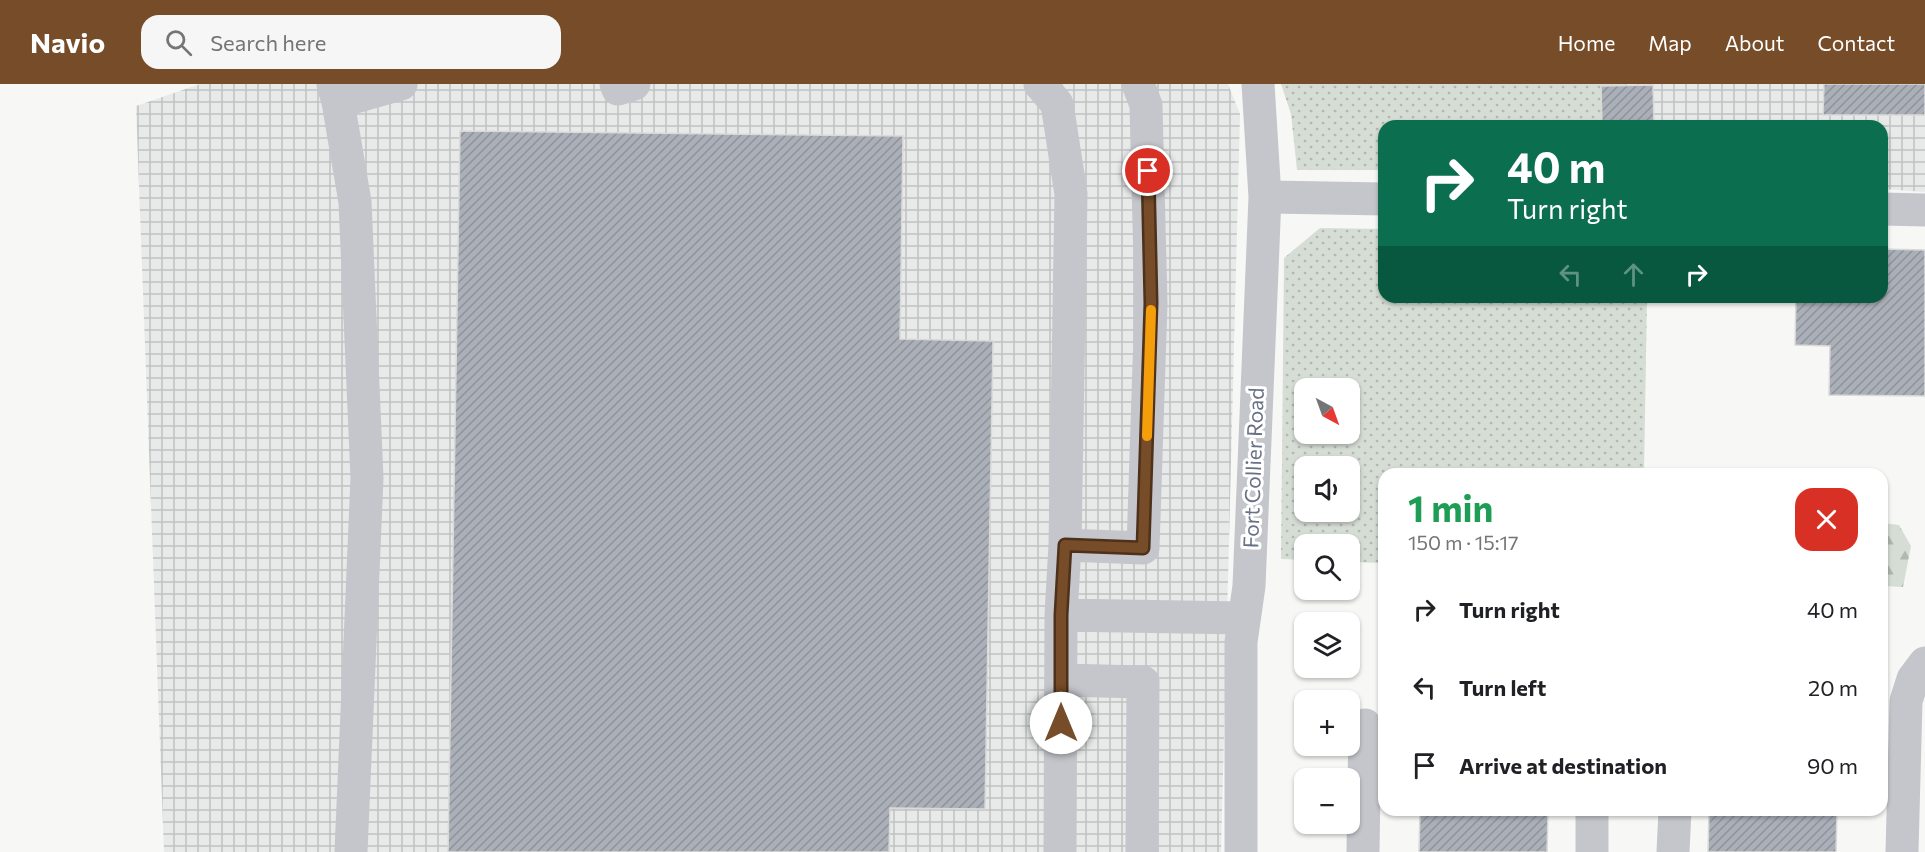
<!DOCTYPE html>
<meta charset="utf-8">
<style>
:root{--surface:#fff;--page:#f6f6f6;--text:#202124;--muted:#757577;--accent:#764c29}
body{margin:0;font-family:Commissioner,sans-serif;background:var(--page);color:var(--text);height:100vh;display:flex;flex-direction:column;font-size:22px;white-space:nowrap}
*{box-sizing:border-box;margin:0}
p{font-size:20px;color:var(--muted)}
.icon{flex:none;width:33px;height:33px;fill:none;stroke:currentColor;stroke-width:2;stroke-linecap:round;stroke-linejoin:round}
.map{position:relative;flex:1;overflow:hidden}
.side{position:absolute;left:1378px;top:384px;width:510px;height:348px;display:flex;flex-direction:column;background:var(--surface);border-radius:18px;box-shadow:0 2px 4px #0004}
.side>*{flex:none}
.hud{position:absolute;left:1378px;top:36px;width:510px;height:183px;border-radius:18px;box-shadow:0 2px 4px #0004;background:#0b6e4f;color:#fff;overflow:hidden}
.needle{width:39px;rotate:139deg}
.controls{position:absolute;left:1294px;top:294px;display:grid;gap:12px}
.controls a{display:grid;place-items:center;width:66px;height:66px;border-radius:12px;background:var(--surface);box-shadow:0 2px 4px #0004;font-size:30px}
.pin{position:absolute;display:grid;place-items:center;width:51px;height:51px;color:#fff;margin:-26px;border:3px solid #fff;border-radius:50%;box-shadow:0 2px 6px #0007}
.me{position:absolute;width:66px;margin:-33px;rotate:0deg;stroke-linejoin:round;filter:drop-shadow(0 0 4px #0008)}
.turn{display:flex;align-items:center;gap:21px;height:126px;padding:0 30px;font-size:27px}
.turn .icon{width:78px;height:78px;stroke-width:2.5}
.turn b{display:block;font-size:42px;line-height:51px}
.lanes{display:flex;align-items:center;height:57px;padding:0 30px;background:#0003;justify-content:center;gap:30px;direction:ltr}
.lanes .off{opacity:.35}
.round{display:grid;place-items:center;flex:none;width:63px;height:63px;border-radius:18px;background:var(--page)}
.overview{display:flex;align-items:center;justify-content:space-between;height:102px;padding:0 30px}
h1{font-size:36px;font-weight:700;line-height:45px;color:#1e9e55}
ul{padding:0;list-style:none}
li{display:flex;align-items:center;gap:18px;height:78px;padding:0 30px}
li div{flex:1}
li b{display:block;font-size:22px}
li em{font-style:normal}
header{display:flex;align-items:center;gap:36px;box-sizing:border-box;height:84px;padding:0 30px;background:var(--accent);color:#fff}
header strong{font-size:28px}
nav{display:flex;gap:33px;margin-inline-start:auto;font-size:21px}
.search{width:420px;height:54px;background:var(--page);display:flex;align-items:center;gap:15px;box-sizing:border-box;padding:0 21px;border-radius:18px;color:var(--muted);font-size:22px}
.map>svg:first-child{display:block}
.industrial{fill:url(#industrial-grid)}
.grass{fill:url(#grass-dots);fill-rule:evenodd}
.forest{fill:url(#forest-firs)}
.building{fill:url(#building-hatch);stroke:#d9dad8;stroke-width:1.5}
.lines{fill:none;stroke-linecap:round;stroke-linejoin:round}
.minor{stroke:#c4c6cb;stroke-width:33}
.route-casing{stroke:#4d311b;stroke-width:15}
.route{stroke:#764c29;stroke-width:10}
.slow{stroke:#f59e0b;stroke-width:10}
.labels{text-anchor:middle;stroke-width:6;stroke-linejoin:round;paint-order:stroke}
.street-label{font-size:21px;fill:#687286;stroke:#fff}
</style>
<header>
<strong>Navio</strong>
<div class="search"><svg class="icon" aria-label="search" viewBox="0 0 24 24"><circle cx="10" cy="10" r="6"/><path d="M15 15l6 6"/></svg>Search here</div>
<nav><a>Home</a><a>Map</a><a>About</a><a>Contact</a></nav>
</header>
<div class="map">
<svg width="1925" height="768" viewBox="0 0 1925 768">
<defs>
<pattern id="industrial-grid" width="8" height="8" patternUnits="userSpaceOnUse" patternTransform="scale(1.5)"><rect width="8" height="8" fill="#e8e9e9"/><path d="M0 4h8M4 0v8" fill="none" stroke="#c0c1c2"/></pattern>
<pattern id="grass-dots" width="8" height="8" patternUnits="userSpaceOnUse" patternTransform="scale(1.5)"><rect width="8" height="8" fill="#d6ddd5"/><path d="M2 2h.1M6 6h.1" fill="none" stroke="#b1b8b2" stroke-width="1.8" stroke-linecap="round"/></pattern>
<pattern id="forest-firs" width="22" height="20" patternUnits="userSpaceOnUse" patternTransform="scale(1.5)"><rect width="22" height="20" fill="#d6ddd5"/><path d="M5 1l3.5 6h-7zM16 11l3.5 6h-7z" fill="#b1b8b2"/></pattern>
<pattern id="building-hatch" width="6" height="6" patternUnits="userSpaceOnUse" patternTransform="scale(1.5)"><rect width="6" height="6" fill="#aaafb8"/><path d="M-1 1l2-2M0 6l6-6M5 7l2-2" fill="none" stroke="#8e939b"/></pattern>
</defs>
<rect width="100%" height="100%" fill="#f7f8f5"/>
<path class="industrial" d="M 200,0 L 1228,0 L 1240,30 L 1221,768 L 164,768 L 136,22 Z
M 1625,0 L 1925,0 L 1925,108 L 1883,105 L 1882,42 L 1625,42 Z"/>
<path class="grass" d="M 1281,0 L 1625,0 L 1625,42 L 1384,42 L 1384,86 L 1297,86 L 1291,30 Z
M 1320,144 L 1384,145 L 1384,213 L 1647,213 L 1644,390 L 1384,390 L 1384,479 L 1350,478 L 1350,460 L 1305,460 L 1305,476 L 1281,475 L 1284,174 ZM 1305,304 L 1350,304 L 1350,350 L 1305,350 ZM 1305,382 L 1350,382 L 1350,428 L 1305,428 Z"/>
<path class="forest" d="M 1882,439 L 1899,441 L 1911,462 L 1903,503 L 1883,502 Z"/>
<path class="building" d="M 1824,0 L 1925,0 L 1925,31 L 1823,31 Z
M 1653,1 L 1654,41 L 1602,42 L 1601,2 Z
M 460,47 L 903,52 L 900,255 L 993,257 L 985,725 L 890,724 L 889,768 L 448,768 Z
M 1882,165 L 1925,166 L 1925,312 L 1829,311 L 1830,262 L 1795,261 L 1796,213 L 1882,213 Z
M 1420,726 L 1548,726 L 1547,768 L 1419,768 Z
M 1709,726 L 1837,726 L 1836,768 L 1708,768 Z"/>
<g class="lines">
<path class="minor" d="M 333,0 L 338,18 L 401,0
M 616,0 L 618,5 L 634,0
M 1040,0 L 1057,20 L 1071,110 L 1065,461 L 1061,531 L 1244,534
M 338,18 L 355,118 L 367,394 L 351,768
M 1265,113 L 1384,115
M 1882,125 L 1925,126
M 1065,461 L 1143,464 L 1151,219 L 1146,21 L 1138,0
M 1061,596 L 1143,598 L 1142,768
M 1060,768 L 1061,531
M 1241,768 L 1241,558 L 1249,502 L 1265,113 L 1258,0
M 1363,768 L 1365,641
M 1592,768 L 1592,726
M 1673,768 L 1675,726
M 1902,768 L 1906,617 L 1913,595 L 1925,579"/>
</g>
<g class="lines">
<defs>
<path id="route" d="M 1061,639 L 1061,531 L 1065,461 L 1143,464 L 1151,219 L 1148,87"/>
</defs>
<use href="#route" class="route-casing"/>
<use href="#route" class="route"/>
<path class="slow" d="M 1147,352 L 1151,226"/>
</g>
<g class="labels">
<g class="street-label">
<text transform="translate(1254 384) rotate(-88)" y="7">Fort Collier Road</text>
</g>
</g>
</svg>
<div class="controls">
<a><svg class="needle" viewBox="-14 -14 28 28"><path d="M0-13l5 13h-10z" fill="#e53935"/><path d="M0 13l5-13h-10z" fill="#757577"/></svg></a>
<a><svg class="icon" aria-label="sound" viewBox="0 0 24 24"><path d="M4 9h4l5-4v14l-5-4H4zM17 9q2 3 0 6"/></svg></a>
<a><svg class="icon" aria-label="search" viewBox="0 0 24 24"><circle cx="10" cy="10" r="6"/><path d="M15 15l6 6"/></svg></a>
<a><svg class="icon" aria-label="layers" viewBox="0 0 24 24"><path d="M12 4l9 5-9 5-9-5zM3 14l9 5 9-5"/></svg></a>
<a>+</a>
<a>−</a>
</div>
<div class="pin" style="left:1148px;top:87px;background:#d93025"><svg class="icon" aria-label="arrive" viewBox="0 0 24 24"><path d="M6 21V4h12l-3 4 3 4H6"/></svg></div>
<svg class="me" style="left:1061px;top:639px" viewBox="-20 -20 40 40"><circle r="19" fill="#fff"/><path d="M0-13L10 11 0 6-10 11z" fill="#764c29"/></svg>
<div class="hud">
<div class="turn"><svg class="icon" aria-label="right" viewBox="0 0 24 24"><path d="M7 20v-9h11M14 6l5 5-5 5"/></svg><div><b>40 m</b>Turn right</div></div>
<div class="lanes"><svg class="icon off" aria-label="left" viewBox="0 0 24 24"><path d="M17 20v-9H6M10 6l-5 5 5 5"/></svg><svg class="icon off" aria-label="ahead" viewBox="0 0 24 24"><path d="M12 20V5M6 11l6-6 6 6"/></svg><svg class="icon" aria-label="right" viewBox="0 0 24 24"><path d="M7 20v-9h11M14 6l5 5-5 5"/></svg></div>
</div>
<section class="side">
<div class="overview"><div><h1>1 min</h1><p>150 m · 15:17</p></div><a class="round" style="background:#d93025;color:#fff"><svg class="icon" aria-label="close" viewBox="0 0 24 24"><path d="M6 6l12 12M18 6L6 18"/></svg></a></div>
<ul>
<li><svg class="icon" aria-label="right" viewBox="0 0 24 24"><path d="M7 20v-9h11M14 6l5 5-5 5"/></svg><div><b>Turn right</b></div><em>40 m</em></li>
<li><svg class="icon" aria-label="left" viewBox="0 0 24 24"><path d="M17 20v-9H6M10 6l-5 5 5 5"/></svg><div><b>Turn left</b></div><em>20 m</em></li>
<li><svg class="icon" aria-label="arrive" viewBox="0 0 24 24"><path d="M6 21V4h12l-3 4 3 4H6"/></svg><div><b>Arrive at destination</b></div><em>90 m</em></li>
</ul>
</section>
</div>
